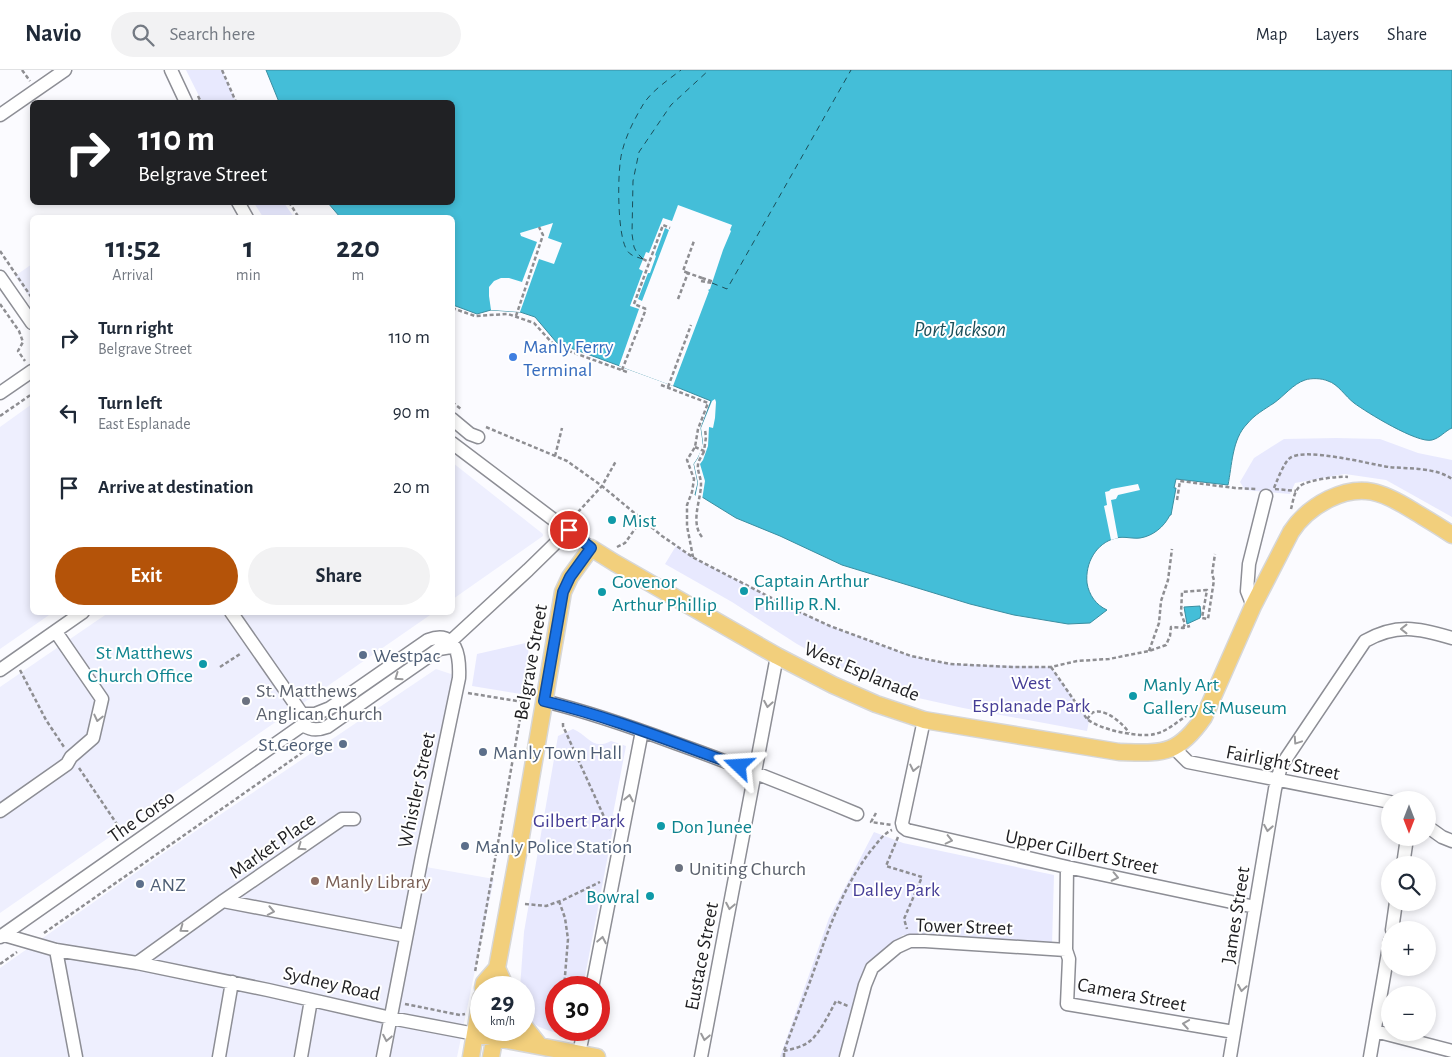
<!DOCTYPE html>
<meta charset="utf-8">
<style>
:root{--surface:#fff;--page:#f2f2f3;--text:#1f2937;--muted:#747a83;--line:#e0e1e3;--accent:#b45309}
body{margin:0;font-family:"Alegreya Sans",sans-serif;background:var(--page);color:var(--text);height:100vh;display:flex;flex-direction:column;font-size:19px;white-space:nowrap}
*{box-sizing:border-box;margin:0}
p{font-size:16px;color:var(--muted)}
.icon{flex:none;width:28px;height:28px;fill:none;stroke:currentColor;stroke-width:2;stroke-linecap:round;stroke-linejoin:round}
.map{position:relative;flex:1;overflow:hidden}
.panel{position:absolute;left:30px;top:145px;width:425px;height:400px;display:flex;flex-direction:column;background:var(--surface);border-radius:8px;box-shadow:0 2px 8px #0003}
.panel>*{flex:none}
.hud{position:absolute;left:30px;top:30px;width:425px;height:105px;border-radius:8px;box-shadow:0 2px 8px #0003;background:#202124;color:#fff;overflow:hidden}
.needle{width:32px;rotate:180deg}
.controls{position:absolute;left:1381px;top:721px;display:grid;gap:10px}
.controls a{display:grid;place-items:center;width:55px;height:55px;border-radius:50%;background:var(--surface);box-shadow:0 2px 8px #0003;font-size:25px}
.speed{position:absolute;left:470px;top:906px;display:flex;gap:10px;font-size:25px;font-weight:700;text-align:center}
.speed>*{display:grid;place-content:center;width:65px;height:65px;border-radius:50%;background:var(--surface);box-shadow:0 2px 8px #0003;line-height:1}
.speed small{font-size:12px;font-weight:400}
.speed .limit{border:8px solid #d22;background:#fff;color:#111}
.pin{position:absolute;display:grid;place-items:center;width:42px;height:42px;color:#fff;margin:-21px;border:2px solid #fff;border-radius:50%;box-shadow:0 1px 5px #0007}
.me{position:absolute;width:55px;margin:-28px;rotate:290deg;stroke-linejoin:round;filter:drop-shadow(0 0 4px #0008)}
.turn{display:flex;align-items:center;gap:18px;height:105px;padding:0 25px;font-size:22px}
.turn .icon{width:65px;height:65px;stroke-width:2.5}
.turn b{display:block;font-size:35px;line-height:42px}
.eta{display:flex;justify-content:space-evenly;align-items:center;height:85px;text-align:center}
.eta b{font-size:30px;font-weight:700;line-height:35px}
.button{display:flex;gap:10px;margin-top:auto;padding:10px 25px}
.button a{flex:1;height:58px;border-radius:30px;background:var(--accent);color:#fff;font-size:20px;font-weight:700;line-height:58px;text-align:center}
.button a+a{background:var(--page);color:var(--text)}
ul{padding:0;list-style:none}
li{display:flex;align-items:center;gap:15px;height:75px;padding:0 25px}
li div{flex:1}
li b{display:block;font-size:19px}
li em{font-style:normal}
header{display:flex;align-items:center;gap:30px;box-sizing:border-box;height:70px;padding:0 25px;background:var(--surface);border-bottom:1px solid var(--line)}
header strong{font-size:24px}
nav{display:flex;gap:28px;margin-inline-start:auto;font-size:18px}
.search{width:350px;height:45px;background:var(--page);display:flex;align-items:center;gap:12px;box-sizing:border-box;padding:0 18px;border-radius:28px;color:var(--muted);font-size:19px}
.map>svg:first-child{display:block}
.built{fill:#eeeffe}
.green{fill:#e8e9fe}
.water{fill:#44bed8;stroke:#398ea1}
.pier{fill:#fbfbff;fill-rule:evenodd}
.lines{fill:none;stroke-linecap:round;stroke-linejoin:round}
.ferry{stroke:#1b4f5a;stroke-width:1;stroke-dasharray:6 5;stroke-linecap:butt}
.minor-casing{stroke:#8d8e95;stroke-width:15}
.major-casing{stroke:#d7d7d7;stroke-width:19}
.path{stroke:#8e8e92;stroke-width:2.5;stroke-dasharray:4 2.5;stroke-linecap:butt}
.minor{stroke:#fff;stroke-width:12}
.major{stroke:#f2cf7c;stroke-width:16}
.path-bridge{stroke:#8e8e92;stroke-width:2.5;stroke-dasharray:4 2.5;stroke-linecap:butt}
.oneway{stroke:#9a9a9c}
.route-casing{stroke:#114b97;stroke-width:12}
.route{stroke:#1a73e8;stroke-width:9}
.shop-dot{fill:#3f7fe0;stroke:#fff;stroke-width:2}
.culture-dot{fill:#0f9aa8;stroke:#fff;stroke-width:2}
.service-dot{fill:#5c6f8a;stroke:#fff;stroke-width:2}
.worship-dot{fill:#6b7280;stroke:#fff;stroke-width:2}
.education-dot{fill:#8d6e63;stroke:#fff;stroke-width:2}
.labels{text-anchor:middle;stroke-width:4;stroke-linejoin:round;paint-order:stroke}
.shop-label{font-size:20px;fill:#366cbe;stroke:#fff;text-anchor:start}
.culture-label{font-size:20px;fill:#0d838f;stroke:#fff;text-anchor:start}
.service-label{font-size:20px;fill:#4e5e75;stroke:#fff;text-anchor:start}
.street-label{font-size:20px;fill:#1f1f22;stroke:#fff}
.park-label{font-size:20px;fill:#453d96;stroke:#fff}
.worship-label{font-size:20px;fill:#5b616d;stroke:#fff;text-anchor:start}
.education-label{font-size:20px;fill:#785e54;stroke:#fff;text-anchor:start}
.water-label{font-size:21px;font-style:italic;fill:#1b4f5a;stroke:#fff}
</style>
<header>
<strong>Navio</strong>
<div class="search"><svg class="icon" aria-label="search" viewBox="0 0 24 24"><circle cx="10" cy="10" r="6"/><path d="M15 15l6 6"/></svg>Search here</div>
<nav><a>Map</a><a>Layers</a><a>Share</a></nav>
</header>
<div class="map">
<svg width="1452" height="987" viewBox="0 0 1452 987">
<rect width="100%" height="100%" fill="#fbfbff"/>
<path class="built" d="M 32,194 L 32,231 L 15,206 Z
M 32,334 L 32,542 L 52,543 L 0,579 L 0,357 Z
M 453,393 L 543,464 L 543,466 L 453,529 Z
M 108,543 L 433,543 L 0,843 L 0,617 Z
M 436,599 L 454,605 L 414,786 L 426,797 L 494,809 L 457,987 L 0,987 L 0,898 L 178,773 Z"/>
<path class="green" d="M 186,0 L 222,0 L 236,32 L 202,32 Z
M 254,133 L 284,133 L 294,147 L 263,147 Z
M 1336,368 L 1380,369 L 1418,383 L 1452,390 L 1452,447 L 1386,410 L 1345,404 L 1295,413 L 1290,424 L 1245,420 L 1240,412 L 1254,388 L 1284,369 Z
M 676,476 L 694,488 L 787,536 L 830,556 L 911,586 L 950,594 L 1051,597 L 1089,651 L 1087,661 L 963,638 L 896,623 L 829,592 L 797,574 L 732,532 L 665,494 Z
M 530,572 L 521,624 L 472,616 L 477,584 Z
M 573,659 C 588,665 592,681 611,671 L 626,676 L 613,744 L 615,748 L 583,917 L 556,918 L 556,960 L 575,960 L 574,966 C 556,962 528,960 524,938 C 523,932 524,924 524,918 L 520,918 L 524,862 L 558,666 Z
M 874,762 L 903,773 L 1054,805 L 1052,875 L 903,865 L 866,897 L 841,987 L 780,987 L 829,848 Z"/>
<path class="water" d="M 266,0 L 1452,0 L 1452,358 C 1445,361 1440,368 1432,370 C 1418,374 1366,342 1354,333 C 1345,326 1338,314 1328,311 C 1321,308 1311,308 1305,310 C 1293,314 1284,326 1274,333 C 1265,339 1254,345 1247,354 C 1232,369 1232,396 1228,415 L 1176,409 L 1174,418 L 1176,418 L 1171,445 L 1170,445 C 1164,457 1153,466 1140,468 C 1132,469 1124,466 1116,468 C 1096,473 1085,493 1087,513 C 1089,525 1096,535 1107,540 L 1090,553 L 1068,554 L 1014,545 L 970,534 L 842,495 L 780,466 L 736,448 L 702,427 L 695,425 L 698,413 L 694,394 L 698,388 L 702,379 L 703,372 L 701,358 L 711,331 L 669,314 L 557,273 L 535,247 L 520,242 L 491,240 L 477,244 L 453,235 L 452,148 L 340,147 L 328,133 L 452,132 L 452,32 L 279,32 Z
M 1200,536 L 1201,544 L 1200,548 L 1187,554 L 1184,537 Z"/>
<path class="pier" d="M 678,135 L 732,155 L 730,160 L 731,161 L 723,180 L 710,219 L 708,220 L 709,221 L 673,316 L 619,296 L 639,239 L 630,236 L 643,201 L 639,199 L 646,182 L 649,183 L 663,148 L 672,151 ZM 665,158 L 669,160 L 642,231 L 638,229 L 648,203 L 650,203 L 656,186 L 655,185 Z
M 553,153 L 548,168 L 562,173 L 554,194 L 539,189 L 520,242 L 491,240 L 489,226 L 489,217 L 494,211 L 501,208 L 509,208 L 522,212 L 537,172 L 521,166 L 520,163 Z
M 715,329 L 716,332 L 715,348 L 713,358 L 709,357 L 708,376 L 703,390 L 700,394 L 705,411 L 702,430 L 695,428 L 698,413 L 694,394 L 698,388 L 703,372 L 701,358 L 712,331 Z
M 1138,414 L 1140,420 L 1118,425 L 1116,429 L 1111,430 L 1118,468 L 1111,470 L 1104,436 L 1107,435 L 1105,422 L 1109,421 L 1111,419 Z"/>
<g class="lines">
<path class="ferry" d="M 643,189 C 637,187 630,186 627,180 C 617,166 617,100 622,82 C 626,65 635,48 644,33 C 653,20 668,10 681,0
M 643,189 L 637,183 L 634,177 L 632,164 L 633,111 L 639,82 L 671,35 L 709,0
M 712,213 L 727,219 L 851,0"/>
<defs>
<path id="minor" d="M 171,0 L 186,32
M 0,45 L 65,0
M 238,132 L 247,148
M 0,207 L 32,253
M 0,323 L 32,301
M 452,349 L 470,364 L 478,367
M 452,373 L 591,478
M 1253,536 L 1247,521 L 1249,494 L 1266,426
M 231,542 L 302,644 L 305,656 C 312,661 319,660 327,657 L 439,579 L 451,577 L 455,579
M 451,571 L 528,500 L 569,460
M 0,600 L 83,542
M 544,631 C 589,642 632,657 675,673 C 737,695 797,719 857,744
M 302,644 L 315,644 L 330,638 L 428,570 C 457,559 460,587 459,608 L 422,786 L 383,987
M 924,650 L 902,753 L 903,757 L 907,760 L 1067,797 L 1255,837
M 1174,678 L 1188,692 L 1390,732
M 0,741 L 67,694 L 71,687 L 93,668 L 102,629 L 56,562
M 1428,757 L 1442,767 L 1452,771
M 1403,795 L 1407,768
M 1067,797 L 1066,880 L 1069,889 L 1067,934 L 1234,962
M 223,831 L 406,866
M 1392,860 L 1396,832
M 4,865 L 56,880 L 137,893 L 268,920 L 391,948 L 475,964
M 0,867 L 304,654
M 56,880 L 76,987
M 137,893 L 223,831 L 342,749 L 354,749
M 592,918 L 642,661
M 1375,961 L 1452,981
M 579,983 L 584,960
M 219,987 L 232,912
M 301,987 L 311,930
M 701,987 L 777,586
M 846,987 L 865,915 L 872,898 L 897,877 L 910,871 L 925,871 L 1066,880
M 1230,987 L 1275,719 L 1281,696 L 1365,571 C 1397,553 1418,558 1452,568
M 1370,987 L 1390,871"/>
<path id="major" d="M 497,898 L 506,918
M 483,918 L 484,913 L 497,898 L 518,784 L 563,522 L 570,507 L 591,478 L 615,493 L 777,586 L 833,615 L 876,634 L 924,650 L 1119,682 C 1163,683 1177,686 1204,647 L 1253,536 L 1291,462 C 1300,448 1313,437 1329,429 C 1362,413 1383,422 1412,440 C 1425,448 1439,456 1452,465
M 524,956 L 539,975
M 475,964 L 597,987
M 471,987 L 481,928
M 491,987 L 496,960"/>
</defs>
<use href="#minor" class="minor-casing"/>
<use href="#major" class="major-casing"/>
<path class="path" d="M 22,0 L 30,11
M 222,0 L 236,32
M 198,26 L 201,32
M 289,132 L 299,148
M 0,181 L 32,228
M 643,189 L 649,192
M 688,203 L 683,201 L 694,171
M 702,208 L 711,211 L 712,213
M 701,211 L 712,213
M 0,234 L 19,261 L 23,272 L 18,281 L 25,291
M 452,238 L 475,246 L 508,244 L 534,253 L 555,276 L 627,302
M 646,239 L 634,234 L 663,155 L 670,158
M 516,246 L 543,165 L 539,157
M 622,300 L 646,239
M 661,315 L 708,333 L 698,359 L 695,377 L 687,390 L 694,409 L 692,422 L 687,435 L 687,456 L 693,487
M 668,317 L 691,255
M 452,332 L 461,339
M 0,346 L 32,324
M 486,357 L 567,391 L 602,416 L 662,466 L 694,488 L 787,536 L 830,556 L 911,586 L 950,594 L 1012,597 L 1051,597 L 1077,591 L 1109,589 L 1149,581 L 1166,575 L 1170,566 L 1171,557 L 1183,558 L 1190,556
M 695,377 L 704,381 L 706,367 L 705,360
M 555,386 L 562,358
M 1274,418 C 1277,411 1284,392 1290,388 C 1305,377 1369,394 1389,397 C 1409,399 1435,397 1452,409
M 1275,419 L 1296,421
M 1177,430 L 1180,411 L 1235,418 L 1257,419
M 1291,439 C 1293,432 1294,421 1300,416 C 1308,410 1337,406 1348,407
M 578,442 L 602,416 L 616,391
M 702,467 C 690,452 701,430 701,414 C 701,408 697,400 698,395 C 698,390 703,385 704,381
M 617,477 L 625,473 L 642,449
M 1183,558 L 1185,554 L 1181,543 L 1182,522 L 1207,520 L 1202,548 L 1208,549 L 1214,510 L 1212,504 L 1215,484
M 1149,581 L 1159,553 L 1161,531 L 1168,510 L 1172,479
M 220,597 L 240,584
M 1051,597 L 1087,649 C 1100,660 1140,668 1155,664 C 1167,661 1176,653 1186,646
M 20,600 L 46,650 L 64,677
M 468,623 L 523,632 L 475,902
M 1087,649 C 1089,647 1090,645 1092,643 C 1103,636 1124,654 1129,663
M 563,653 L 563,656 L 610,760
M 79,698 L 125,766
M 876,743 L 871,752 L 892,755
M 898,767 L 886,796 L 922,807 L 904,849 L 907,859
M 559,831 L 565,848 L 568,869 L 564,918
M 525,834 L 546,836 L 563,830 L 600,812
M 44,863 L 316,673
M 0,894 L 17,882
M 405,934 L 460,945 L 465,944
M 784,981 C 792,979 803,977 810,971 C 820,963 830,942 836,931 L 848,936
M 784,987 L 784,981 C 793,956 803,931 812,906 C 828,861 843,815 873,778 C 879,771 883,764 892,760"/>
<use href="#minor" class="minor"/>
<use href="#major" class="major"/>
<path class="path-bridge" d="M 678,229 L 688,203 L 702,208"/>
</g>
<defs><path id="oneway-chevron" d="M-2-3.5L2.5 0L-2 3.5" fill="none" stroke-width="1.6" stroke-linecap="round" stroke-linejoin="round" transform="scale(1.25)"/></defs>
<g class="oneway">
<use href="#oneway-chevron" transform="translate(1404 559) rotate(-180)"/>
<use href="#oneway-chevron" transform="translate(398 607) rotate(145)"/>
<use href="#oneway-chevron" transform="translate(768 634) rotate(100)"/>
<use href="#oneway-chevron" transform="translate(98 648) rotate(103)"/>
<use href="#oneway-chevron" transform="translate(1297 671) rotate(124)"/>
<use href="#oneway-chevron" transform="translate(914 698) rotate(102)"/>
<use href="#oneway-chevron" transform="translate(629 728) rotate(-79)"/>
<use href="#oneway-chevron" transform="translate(1268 758) rotate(100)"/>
<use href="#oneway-chevron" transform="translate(949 770) rotate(13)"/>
<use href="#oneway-chevron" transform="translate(301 777) rotate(145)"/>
<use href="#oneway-chevron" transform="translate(1115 807) rotate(12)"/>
<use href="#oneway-chevron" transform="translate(730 836) rotate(101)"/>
<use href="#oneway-chevron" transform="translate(271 841) rotate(11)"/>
<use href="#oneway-chevron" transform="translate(183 859) rotate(144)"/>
<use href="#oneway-chevron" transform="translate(602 870) rotate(-79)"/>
<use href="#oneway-chevron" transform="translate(1242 918) rotate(99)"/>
<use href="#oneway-chevron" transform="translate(1186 954) rotate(-171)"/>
<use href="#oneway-chevron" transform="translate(705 967) rotate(101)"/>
<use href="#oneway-chevron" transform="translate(387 968) rotate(101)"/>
</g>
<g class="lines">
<defs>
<path id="route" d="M 569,460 L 591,478 L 570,507 L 563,522 L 544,631 C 611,647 675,673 739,696"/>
</defs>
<use href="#route" class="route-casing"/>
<use href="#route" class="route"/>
</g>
<circle class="shop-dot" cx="513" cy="287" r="5"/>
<g class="culture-dot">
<circle cx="612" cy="450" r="5"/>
<circle cx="744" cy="521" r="5"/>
<circle cx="602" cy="522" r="5"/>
<circle cx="203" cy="594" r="5"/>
<circle cx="1133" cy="626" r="5"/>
<circle cx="661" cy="756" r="5"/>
<circle cx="650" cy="826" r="5"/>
</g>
<g class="service-dot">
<circle cx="363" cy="585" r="5"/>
<circle cx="343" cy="674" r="5"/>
<circle cx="483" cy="682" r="5"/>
<circle cx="465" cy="776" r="5"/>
<circle cx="140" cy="814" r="5"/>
</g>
<g class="worship-dot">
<circle cx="246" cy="631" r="5"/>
<circle cx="679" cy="798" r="5"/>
</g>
<circle class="education-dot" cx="315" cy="811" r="5"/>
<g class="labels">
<g class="shop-label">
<text x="523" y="283">Manly Ferry<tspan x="523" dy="23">Terminal</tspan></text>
</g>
<g class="culture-label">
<text x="622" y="457">Mist</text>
<text x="754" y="517">Captain Arthur<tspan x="754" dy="23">Phillip R.N.</tspan></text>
<text x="612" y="518">Govenor<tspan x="612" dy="23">Arthur Phillip</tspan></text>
<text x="193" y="589" text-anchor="end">St Matthews<tspan x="193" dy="23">Church Office</tspan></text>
<text x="1143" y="621">Manly Art<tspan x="1143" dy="23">Gallery &amp; Museum</tspan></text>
<text x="671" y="763">Don Junee</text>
<text x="640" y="833" text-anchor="end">Bowral</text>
</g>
<g class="service-label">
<text x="373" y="592">Westpac</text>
<text x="333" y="681" text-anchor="end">St.George</text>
<text x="493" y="689">Manly Town Hall</text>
<text x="475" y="783">Manly Police Station</text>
<text x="150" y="821">ANZ</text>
</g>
<g class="street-label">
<text transform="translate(530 592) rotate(-80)" y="7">Belgrave Street</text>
<text transform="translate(862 601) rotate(23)" y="7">West Esplanade</text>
<text transform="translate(1283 692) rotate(11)" y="7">Fairlight Street</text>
<text transform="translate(416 720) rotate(-78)" y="7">Whistler Street</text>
<text transform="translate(141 746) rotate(-35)" y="7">The Corso</text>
<text transform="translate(272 775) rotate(-35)" y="7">Market Place</text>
<text transform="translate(1082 781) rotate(12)" y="7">Upper Gilbert Street</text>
<text transform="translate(1235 845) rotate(-81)" y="7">James Street</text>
<text transform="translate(964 856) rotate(2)" y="7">Tower Street</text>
<text transform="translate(701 886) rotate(-79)" y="7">Eustace Street</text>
<text transform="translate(332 913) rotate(13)" y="7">Sydney Road</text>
<text transform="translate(1132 924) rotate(11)" y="7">Camera Street</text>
</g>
<g class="park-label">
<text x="1031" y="619">West<tspan x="1031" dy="23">Esplanade Park</tspan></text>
<text x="579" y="757">Gilbert Park</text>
<text x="896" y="826">Dalley Park</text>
</g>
<g class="worship-label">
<text x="256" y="627">St. Matthews<tspan x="256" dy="23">Anglican Church</tspan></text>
<text x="689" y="805">Uniting Church</text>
</g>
<g class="education-label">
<text x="325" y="818">Manly Library</text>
</g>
<g class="water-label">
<text x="960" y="266">Port Jackson</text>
</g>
</g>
</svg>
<div class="controls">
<a><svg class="needle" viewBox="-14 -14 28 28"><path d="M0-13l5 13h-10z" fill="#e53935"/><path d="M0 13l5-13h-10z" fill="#747a83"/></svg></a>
<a><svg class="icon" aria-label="search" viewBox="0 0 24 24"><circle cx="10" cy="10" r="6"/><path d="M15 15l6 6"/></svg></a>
<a>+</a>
<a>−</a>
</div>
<div class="speed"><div>29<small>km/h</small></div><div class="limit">30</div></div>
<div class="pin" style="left:569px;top:460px;background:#d93025"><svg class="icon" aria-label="arrive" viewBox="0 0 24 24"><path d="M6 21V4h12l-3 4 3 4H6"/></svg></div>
<svg class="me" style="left:739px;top:696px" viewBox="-20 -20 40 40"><path d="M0-17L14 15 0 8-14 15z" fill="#1a73e8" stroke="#fff" stroke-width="4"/></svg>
<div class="hud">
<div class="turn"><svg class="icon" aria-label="right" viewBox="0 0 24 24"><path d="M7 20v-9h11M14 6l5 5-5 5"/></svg><div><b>110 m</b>Belgrave Street</div></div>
</div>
<section class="panel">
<div class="eta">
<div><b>11:52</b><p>Arrival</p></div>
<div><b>1</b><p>min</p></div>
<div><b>220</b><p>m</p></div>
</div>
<ul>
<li><svg class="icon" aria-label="right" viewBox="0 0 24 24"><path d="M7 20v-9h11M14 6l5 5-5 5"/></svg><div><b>Turn right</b><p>Belgrave Street</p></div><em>110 m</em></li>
<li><svg class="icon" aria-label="left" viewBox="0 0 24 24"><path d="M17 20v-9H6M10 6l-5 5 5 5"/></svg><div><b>Turn left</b><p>East Esplanade</p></div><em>90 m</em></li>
<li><svg class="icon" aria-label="arrive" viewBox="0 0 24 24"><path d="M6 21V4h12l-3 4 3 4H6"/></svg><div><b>Arrive at destination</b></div><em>20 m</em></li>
</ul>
<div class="button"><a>Exit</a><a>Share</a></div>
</section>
</div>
